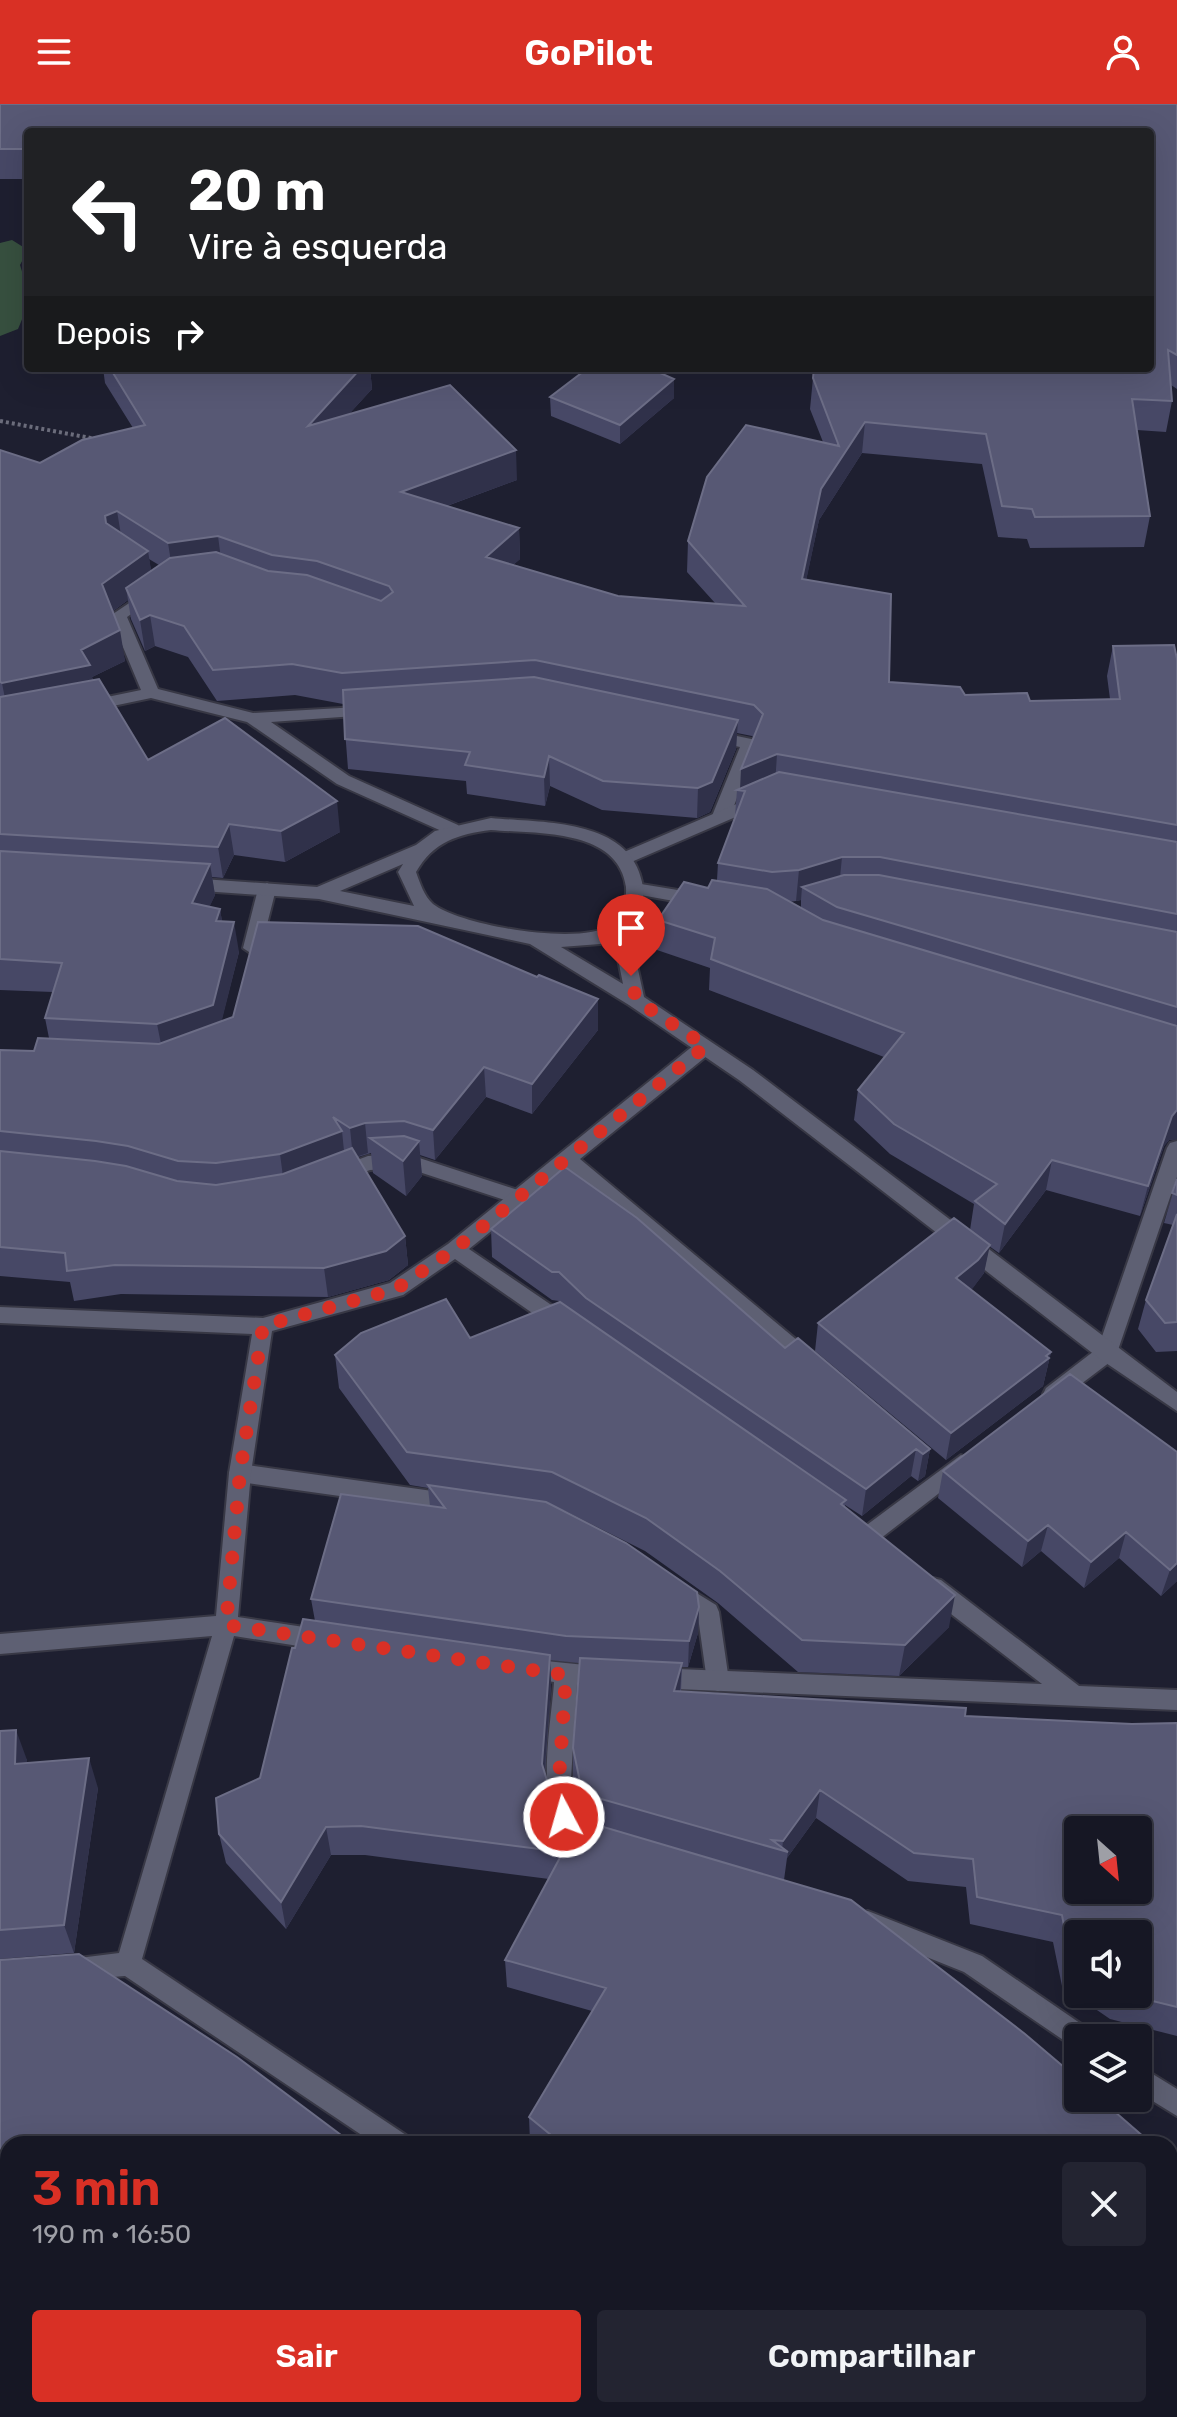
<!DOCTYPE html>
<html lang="pt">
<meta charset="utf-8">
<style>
:root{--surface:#161724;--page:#232431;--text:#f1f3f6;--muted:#9e9fa6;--line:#353641;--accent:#d93025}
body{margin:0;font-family:Rubik,sans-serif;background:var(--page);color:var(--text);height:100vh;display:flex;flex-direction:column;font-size:30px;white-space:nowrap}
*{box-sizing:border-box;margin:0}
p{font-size:26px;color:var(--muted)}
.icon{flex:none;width:44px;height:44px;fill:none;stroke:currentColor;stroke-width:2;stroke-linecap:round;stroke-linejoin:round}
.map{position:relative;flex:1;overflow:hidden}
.details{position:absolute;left:0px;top:2032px;width:1178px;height:282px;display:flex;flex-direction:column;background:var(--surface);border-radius:24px 24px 0 0;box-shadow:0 8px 32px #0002,0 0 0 2px var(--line)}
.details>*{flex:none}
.banner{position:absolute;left:24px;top:24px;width:1130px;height:244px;border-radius:8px;box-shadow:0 8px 32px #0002,0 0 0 2px var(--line);background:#202124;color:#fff;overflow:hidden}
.needle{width:52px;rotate:153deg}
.controls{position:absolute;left:1064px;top:1712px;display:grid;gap:16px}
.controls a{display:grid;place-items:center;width:88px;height:88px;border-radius:8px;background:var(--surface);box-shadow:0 8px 32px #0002,0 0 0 2px var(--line);font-size:40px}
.pin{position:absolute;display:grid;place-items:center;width:68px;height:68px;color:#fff;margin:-82px -34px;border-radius:50% 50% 50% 0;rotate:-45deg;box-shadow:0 0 8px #0007}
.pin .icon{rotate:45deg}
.me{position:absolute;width:88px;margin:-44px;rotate:354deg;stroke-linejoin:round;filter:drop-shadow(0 0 6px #0008)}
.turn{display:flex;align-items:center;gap:28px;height:168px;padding:0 32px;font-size:36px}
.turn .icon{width:104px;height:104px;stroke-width:2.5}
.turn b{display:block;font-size:56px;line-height:68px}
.then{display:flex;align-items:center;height:76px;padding:0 32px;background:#0003;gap:16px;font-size:30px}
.round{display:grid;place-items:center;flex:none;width:84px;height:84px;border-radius:8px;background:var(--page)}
.overview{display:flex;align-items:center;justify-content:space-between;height:136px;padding:0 32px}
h1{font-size:48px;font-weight:600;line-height:60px;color:var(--accent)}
.button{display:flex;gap:16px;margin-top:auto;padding:16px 32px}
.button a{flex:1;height:92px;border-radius:8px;background:var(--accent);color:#fff;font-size:32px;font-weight:600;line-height:92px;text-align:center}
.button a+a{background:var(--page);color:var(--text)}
header{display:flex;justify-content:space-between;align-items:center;height:104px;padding:0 32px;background:var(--accent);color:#fff;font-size:36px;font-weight:600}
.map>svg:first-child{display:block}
.green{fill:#37503f}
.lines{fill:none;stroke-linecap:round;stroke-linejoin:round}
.service-casing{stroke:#383845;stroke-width:4}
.minor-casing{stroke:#383845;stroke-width:4}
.tertiary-casing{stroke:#383845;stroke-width:4}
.path{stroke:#6b6c7b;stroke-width:4;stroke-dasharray:3 3;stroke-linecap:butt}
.service{fill:#5e6073;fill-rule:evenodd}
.minor{fill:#5e6073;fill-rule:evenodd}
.tertiary{fill:#5e6073;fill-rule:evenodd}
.wall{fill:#474866;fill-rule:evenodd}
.shaded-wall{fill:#30314a}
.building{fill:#575874;stroke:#6c6d86;stroke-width:2;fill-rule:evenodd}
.route{stroke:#d93025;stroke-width:14;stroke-dasharray:0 25.2}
</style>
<header><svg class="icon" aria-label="menu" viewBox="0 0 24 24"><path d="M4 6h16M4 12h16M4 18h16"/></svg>GoPilot<svg class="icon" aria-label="person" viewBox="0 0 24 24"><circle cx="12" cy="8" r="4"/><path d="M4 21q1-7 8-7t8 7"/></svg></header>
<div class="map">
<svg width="1177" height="2313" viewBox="0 0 1177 2313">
<rect width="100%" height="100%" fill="#1e1f30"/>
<path class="green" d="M 12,136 L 28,146 L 20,161 C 29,190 30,198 18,225 L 0,232 L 0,139 Z"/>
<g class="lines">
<defs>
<path id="service" d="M 150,485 L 158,490 L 156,493 L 127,513 L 158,585 L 253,609 L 375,602 L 377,606 L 375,610 L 369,611 L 271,618 L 349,672 L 458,721 L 461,725 L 458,729 L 446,729 L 337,680 L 247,618 L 151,594 L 89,607 L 83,606 L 81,602 L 83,598 L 141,586 L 110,512 Z
M 713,627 L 756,636 L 758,640 L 730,712 L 721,718 L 712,712 L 740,643 L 707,636 L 705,632 L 707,628 Z
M 267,779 L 276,785 L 261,844 L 252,850 L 243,844 L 258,785 Z
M 407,1050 L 527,1089 L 530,1094 L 527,1099 L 520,1101 L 407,1064 L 370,1066 L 340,1077 L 333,1075 L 330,1070 L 333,1065 L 368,1052 Z
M 240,1360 L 454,1390 L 462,1393 L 465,1399 L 462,1405 L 454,1408 L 240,1378 L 232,1375 L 229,1369 L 232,1363 Z
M 677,1477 L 716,1501 L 719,1508 L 729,1577 L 726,1584 L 718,1587 L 710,1584 L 707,1577 L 698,1513 L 669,1493 L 666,1486 L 669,1479 Z"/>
<path id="minor" d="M 760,690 L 766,692 L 769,696 L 766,700 L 629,759 L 617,759 L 614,755 L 617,751 Z
M 635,779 L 702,790 L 711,796 L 702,802 L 629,789 L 626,785 L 629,781 Z
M 706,935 L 715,942 L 713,947 L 580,1055 L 816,1252 L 819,1258 L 816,1264 L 809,1266 L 802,1264 L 567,1066 L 469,1145 L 572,1215 L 575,1221 L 572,1227 L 558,1227 L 455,1155 L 403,1191 L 272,1227 L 251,1369 L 238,1513 L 324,1526 L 332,1529 L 335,1536 L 332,1543 L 324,1546 L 234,1532 L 142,1855 L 406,2031 L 410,2040 L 375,2040 L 125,1872 L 72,1876 L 63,1872 L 60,1864 L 63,1856 L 119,1849 L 212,1532 L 0,1550 L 0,1530 L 216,1512 L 229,1369 L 252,1230 L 0,1219 L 0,1203 L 263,1214 L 390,1179 L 448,1140 L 699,937 Z
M 1177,1037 L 1177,1073 L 1117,1249 L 1114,1255 L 1060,1296 L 1053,1298 L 1046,1296 L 1043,1290 L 1046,1284 L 1098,1244 L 1167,1044 L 1170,1039 Z
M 961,1351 L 969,1354 L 972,1360 L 969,1366 L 876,1438 L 868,1441 L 860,1438 L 857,1432 L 860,1426 Z
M 933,1474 L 941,1476 L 1079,1582 L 1177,1586 L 1177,1606 L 653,1584 L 645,1581 L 642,1574 L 645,1567 L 653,1564 L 1042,1580 L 925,1490 L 922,1483 L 925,1476 Z
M 526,1555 L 605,1563 L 613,1566 L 616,1573 L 613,1580 L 605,1583 L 577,1580 L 570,1690 L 574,1708 L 587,1727 L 583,1735 L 575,1738 C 530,1721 552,1616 554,1578 L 518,1572 L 515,1565 L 518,1558 Z
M 868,1807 L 982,1852 L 1090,1926 L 1093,1934 L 1078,1934 L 1078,1945 L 1072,1942 L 964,1868 L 859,1826 L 856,1818 L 859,1810 Z
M 1138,1961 L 1177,1985 L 1177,2012 L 1138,1988 Z
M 0,2129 L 8,2131 L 8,2157 L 0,2155 Z
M 233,2306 L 268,2306 L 271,2313 L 236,2313 Z
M 780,2306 L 815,2306 L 818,2313 L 783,2313 Z"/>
<path id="tertiary" d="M 491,714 C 541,719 629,714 642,778 C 646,795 640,811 629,824 L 644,893 L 753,966 L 1177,1288 L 1177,1307 L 1100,1255 L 739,976 L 629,901 L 530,840 L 319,795 L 188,786 L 179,780 L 188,774 L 317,783 L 416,741 L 435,727 ZM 491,726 C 535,730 618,724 626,783 C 627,796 622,813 611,821 C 581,842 461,822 433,800 C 424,792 420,779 416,768 C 433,738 458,730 491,726 ZM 403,760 L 398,768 L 414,802 L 340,787 ZM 614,835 L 623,880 L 561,843 L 600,840 Z"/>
</defs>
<use href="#service" class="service-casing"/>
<use href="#minor" class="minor-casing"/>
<use href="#tertiary" class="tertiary-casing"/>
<path class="path" d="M 0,317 L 96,335"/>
<use href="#service" class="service"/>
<use href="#minor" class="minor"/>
<use href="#tertiary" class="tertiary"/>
</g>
<path class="wall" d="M 0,0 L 1177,0 L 1177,285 L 1171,281 L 1172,297 L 1166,328 L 1137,326 L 1150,412 L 1144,443 L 1030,444 L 1027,435 L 998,433 L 982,360 L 862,349 L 819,416 L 806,476 L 889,578 L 965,591 L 1030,597 L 1110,595 L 1107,572 L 1113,542 L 1177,555 L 1177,1035 L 1169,1036 L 1164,1042 L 1140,1112 L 1046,1086 L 999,1149 L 989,1142 L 984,1169 L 971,1186 L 1051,1248 L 1043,1282 L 946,1356 L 815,1247 L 818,1219 L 970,1126 L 974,1100 L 890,1050 L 854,1016 L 858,986 L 884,953 L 709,886 L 710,864 L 657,846 L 658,816 L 708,784 L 717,776 L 718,759 L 735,712 L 737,686 L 740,685 L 754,634 L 752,632 L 737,629 L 736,645 L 710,708 L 697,714 L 602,706 L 550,682 L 545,702 L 467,690 L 466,677 L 348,665 L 343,600 L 295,591 L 217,597 L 188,553 L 155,542 L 145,547 L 131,515 L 128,496 L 113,507 L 125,557 L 92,573 L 93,576 L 148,656 L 340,728 L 285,758 L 234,751 L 223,774 L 212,773 L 215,791 L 209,803 L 220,805 L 222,818 L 239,848 L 221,918 L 537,873 L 598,895 L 598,926 L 532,1010 L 486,993 L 435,1056 L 420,1051 L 422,1072 L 406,1092 L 373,1069 L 371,1049 L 358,1053 L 405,1132 L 408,1161 L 389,1176 L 328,1193 L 121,1190 L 74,1197 L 70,1178 L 0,1172 L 0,946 L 34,947 L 49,934 L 45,914 L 53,888 L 0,886 L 0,346 L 40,359 L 133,324 L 105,279 L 103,264 L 370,264 L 372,285 L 349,310 L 517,376 L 447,402 L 519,424 L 520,455 L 513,461 L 618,492 L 715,499 L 687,468 L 688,437 L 823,338 L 810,305 L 813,274 L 1150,28 L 28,28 L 28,75 L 0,75 ZM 149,455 L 159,461 L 151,467 ZM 801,796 L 801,804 L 789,798 L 796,797 Z
M 674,275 L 674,294 L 620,340 L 551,312 L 550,293 Z
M 1177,1075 L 1177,1247 L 1156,1248 L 1138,1225 L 1146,1196 L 1173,1121 L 1164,1119 Z
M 491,1125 L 785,1244 L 930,1345 L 925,1372 L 918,1377 L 911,1372 L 862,1412 L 845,1401 L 845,1403 L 949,1523 L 899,1572 L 798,1568 L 718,1499 L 645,1447 L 563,1406 L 699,1503 L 698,1529 L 688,1563 L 682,1563 L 681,1588 L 965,1612 L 1132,1620 L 1177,1619 L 1177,1932 L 1110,1915 L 1062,1882 L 1053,1838 L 970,1820 L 966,1783 L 908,1777 L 816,1714 L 787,1754 L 784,1776 L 1152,2040 L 533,2040 L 530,2038 L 529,2013 L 592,1907 L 507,1883 L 505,1856 L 549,1775 L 365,1751 L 331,1751 L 286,1825 L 226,1759 L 219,1730 L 260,1674 L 295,1544 L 315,1517 L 311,1495 L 430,1402 L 428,1384 L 410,1381 L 339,1284 L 335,1251 L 470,1234 L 564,1201 L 559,1197 L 552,1196 L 492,1153 ZM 550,1556 L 579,1559 L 573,1644 L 573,1673 L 580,1706 L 586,1718 L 566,1712 L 552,1693 L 545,1668 L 551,1582 ZM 1078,1830 L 1138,1890 L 1078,1890 Z
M 1177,1348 L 1177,1477 L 1161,1492 L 1119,1454 L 1084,1484 L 1041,1447 L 1022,1463 L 938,1394 L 943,1367 Z
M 0,1627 L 27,1656 L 26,1659 L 98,1684 L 74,1849 L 0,1855 Z
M 0,1856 L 8,2040 L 8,2107 L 0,2102 Z
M 338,2306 L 592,2306 L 588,2313 L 347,2313 Z
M 961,2306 L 1021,2306 L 1016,2313 L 970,2313 Z"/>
<path class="shaded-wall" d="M 361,264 L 370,264 L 372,285 L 311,352 L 308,322 Z
M 674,275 L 674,294 L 620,340 L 620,321 Z
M 865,318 L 862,349 L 819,416 L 800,506 L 802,475 L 821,385 Z
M 516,346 L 517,376 L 403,418 L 401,388 Z
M 117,407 L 122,437 L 110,442 L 105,412 Z
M 519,424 L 520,455 L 487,484 L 486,453 Z
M 218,432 L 222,463 L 173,470 L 168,439 Z
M 148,447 L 153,478 L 126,484 L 128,496 L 107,511 L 102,480 Z
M 150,511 L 155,542 L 145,547 L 140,516 Z
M 120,526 L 125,557 L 92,573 L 96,592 L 8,610 L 2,579 L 81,546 Z
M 738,616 L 736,645 L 710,708 L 697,714 L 698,684 Z
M 777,650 L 775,681 L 745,687 L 740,686 L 741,665 Z
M 549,652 L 550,682 L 545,702 L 544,673 Z
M 337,697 L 340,728 L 285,758 L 281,727 Z
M 229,720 L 234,751 L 223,774 L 218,743 Z
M 842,753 L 839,784 L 802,783 L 801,796 L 796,797 L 799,766 Z
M 210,760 L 215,791 L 197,830 L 192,799 Z
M 220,805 L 225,835 L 216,817 Z
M 234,818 L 239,848 L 218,932 L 163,950 L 157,920 Z
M 598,895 L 598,926 L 532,1010 L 532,980 Z
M 484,963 L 486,993 L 435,1056 L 433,1026 Z
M 1177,1006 L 1177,1035 L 1169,1036 L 1164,1042 L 1140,1112 L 1148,1082 L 1172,1012 Z
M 365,1019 L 368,1049 L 353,1054 L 350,1024 Z
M 342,1027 L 345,1057 L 284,1080 L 280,1050 Z
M 419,1037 L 422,1072 L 406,1092 L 403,1057 Z
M 1052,1056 L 1046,1086 L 999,1149 L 1005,1120 Z
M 405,1132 L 408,1161 L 389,1176 L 328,1193 L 324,1164 Z
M 990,1141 L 984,1169 L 973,1184 L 951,1202 L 956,1174 Z
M 1051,1248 L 1043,1282 L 946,1356 L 951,1329 Z
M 916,1345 L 911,1372 L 862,1412 L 866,1385 Z
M 930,1345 L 925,1372 L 918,1377 L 923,1350 Z
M 1048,1421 L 1041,1447 L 1022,1463 L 1028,1437 Z
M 1126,1428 L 1119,1454 L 1084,1484 L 1091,1458 Z
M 1177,1459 L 1177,1477 L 1161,1492 L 1170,1466 Z
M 955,1491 L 949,1523 L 899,1572 L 905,1541 Z
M 699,1503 L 698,1529 L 688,1563 L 689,1537 Z
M 550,1551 L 551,1582 L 543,1690 L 542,1660 Z
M 682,1559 L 680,1588 L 674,1587 Z
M 16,1626 L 27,1656 L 25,1690 L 15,1660 Z
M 89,1654 L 98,1684 L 74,1849 L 64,1821 Z
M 820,1686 L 816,1714 L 787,1754 L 788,1748 L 782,1746 L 783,1737 Z
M 326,1723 L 331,1751 L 286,1825 L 281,1798 Z
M 1177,2071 L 1177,2073 L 1170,2088 L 1170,2081 Z
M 579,2306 L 592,2306 L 588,2313 L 574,2313 Z
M 1015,2306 L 1021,2306 L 1016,2313 L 1011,2313 Z"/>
<path class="building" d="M 0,0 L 1177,0 L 1177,251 L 1168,246 L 1172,297 L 1132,295 L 1150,412 L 1035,413 L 1032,405 L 1002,402 L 986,330 L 865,318 L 821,385 L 802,475 L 891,490 L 889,578 L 960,583 L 965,591 L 1027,589 L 1030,597 L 1120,595 L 1113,542 L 1174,541 L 1177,555 L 1177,721 L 777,650 L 741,665 L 763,610 L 754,601 L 535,556 L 342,569 L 292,560 L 213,566 L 184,522 L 150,511 L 140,516 L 126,484 L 170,454 L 216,448 L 268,467 L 307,471 L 381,497 L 393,488 L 389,482 L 317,457 L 272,451 L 218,432 L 168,439 L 117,407 L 105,412 L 106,419 L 148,447 L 102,480 L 120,526 L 81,546 L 90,561 L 2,579 L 0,578 L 0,346 L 40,359 L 82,336 L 145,321 L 110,264 L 361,264 L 308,322 L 450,281 L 516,346 L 401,388 L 519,424 L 486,453 L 618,492 L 745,502 L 688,437 L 707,373 L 746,321 L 839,342 L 813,274 L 814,264 L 1150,264 L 1150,28 L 28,28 L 28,45 L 0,45 Z
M 588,264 L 649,264 L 674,275 L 620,321 L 550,293 Z
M 534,573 L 738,616 L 712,678 L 698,684 L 603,677 L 549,652 L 544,673 L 465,661 L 470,648 L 345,635 L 343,586 Z
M 99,575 L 148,656 L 225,614 L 337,697 L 281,727 L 229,720 L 218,743 L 0,730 L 0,593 Z
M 779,668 L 1177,738 L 1177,810 L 880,753 L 842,753 L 799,766 L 772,768 L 718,759 L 745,687 L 737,686 Z
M 0,747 L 210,760 L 192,799 L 220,805 L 216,817 L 234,818 L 213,901 L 157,920 L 45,914 L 62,859 L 0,855 Z
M 844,771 L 879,771 L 1177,828 L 1177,903 L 837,803 L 802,783 Z
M 712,776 L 767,785 L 823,816 L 1177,922 L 1177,1006 L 1172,1012 L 1148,1082 L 1052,1056 L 1005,1120 L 975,1097 L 997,1080 L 894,1020 L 858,986 L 904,929 L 711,855 L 715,834 L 658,816 L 684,778 L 708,784 Z
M 258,818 L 418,822 L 537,873 L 539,871 L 598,895 L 532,980 L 484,963 L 433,1026 L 404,1017 L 365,1019 L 350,1024 L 333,1013 L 342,1027 L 280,1050 L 216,1059 L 178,1057 L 128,1042 L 96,1037 L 0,1027 L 0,946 L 34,947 L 38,934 L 159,940 L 233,913 Z
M 404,1032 L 419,1037 L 403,1057 L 370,1034 Z
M 352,1044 L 405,1132 L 386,1147 L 324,1164 L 115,1161 L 67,1167 L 65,1149 L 0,1143 L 0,1047 L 95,1057 L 126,1062 L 177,1077 L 216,1081 L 283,1070 Z
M 565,1063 L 637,1114 L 785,1244 L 798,1234 L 930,1345 L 923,1350 L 916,1345 L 866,1385 L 586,1194 L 559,1168 L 552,1168 L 491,1125 Z
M 1177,1075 L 1177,1091 L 1172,1089 Z
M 1177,1110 L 1177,1218 L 1165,1219 L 1146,1196 Z
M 954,1114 L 990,1141 L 978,1156 L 956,1174 L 1051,1248 L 1046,1252 L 1049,1254 L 951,1329 L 818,1219 Z
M 446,1195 L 470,1234 L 560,1198 L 846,1396 L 841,1400 L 955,1491 L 905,1541 L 802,1536 L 720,1467 L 646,1414 L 552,1368 L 407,1348 L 335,1251 L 361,1229 Z
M 1070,1270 L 1177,1348 L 1177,1459 L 1170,1466 L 1126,1428 L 1091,1458 L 1048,1421 L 1028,1437 L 943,1367 Z
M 428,1381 L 546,1398 L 626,1439 L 697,1488 L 699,1503 L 689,1537 L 566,1532 L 311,1495 L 341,1390 L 445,1404 Z
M 303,1515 L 550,1551 L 542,1660 L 552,1693 L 566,1712 L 851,1796 L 1025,1930 L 1078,1975 L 1078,1994 L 1099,1994 L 1152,2040 L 562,2040 L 529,2013 L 606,1884 L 505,1856 L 563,1748 L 361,1722 L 326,1723 L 281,1798 L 219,1730 L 216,1694 L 260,1674 L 292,1544 L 295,1544 Z
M 580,1554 L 682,1559 L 674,1587 L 966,1604 L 965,1612 L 1132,1620 L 1177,1619 L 1177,1903 L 1124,1890 L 1138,1890 L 1138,1830 L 1078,1830 L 1078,1861 L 1070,1855 L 1062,1811 L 977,1793 L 973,1755 L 914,1749 L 820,1686 L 783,1737 L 772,1736 L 788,1748 L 587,1691 L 580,1678 L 573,1644 ZM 1078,1726 L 1138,1726 L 1138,1786 L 1078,1786 Z
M 16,1626 L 15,1660 L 89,1654 L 64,1821 L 0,1826 L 0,1627 Z
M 79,1850 L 237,1953 L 353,2040 L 8,2040 L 8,2088 L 0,2084 L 0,1856 Z
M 1170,2055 L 1177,2062 L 1177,2071 L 1170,2081 Z
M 0,2164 L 8,2170 L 8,2306 L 192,2306 L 203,2313 L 0,2313 Z
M 1177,2219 L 1177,2313 L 1100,2313 L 1106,2306 L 1170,2306 L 1170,2227 Z
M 360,2306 L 579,2306 L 574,2313 L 370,2313 Z
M 998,2306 L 1015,2306 L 1011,2313 L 1007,2313 Z"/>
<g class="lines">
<path class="route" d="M 564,1713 L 558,1690 L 566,1571 L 226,1521 L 240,1369 L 263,1222 L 396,1185 L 455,1145 L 706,942 L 636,896 L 631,872"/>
</g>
</svg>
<div class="controls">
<a><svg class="needle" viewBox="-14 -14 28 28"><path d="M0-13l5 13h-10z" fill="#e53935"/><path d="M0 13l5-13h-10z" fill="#9e9fa6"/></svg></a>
<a><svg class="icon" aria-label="sound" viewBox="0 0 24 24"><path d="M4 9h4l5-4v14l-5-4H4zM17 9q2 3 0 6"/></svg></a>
<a><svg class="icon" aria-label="layers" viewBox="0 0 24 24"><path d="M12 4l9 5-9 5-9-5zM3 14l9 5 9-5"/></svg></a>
</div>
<div class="pin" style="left:631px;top:872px;background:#d93025"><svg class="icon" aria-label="arrive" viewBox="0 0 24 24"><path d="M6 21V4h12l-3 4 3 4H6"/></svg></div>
<svg class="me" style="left:564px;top:1713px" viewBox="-20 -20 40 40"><circle r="17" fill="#d93025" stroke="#fff" stroke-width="3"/><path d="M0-11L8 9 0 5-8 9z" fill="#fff"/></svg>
<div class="banner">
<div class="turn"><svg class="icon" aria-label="left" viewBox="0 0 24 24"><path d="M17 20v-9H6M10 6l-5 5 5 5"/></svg><div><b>20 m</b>Vire à esquerda</div></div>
<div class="then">Depois<svg class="icon" aria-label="right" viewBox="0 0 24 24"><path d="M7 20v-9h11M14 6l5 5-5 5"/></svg></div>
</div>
<section class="details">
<div class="overview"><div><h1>3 min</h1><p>190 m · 16:50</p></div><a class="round"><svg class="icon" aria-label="close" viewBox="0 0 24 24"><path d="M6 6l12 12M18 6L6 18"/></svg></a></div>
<div class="button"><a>Sair</a><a>Compartilhar</a></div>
</section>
</div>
